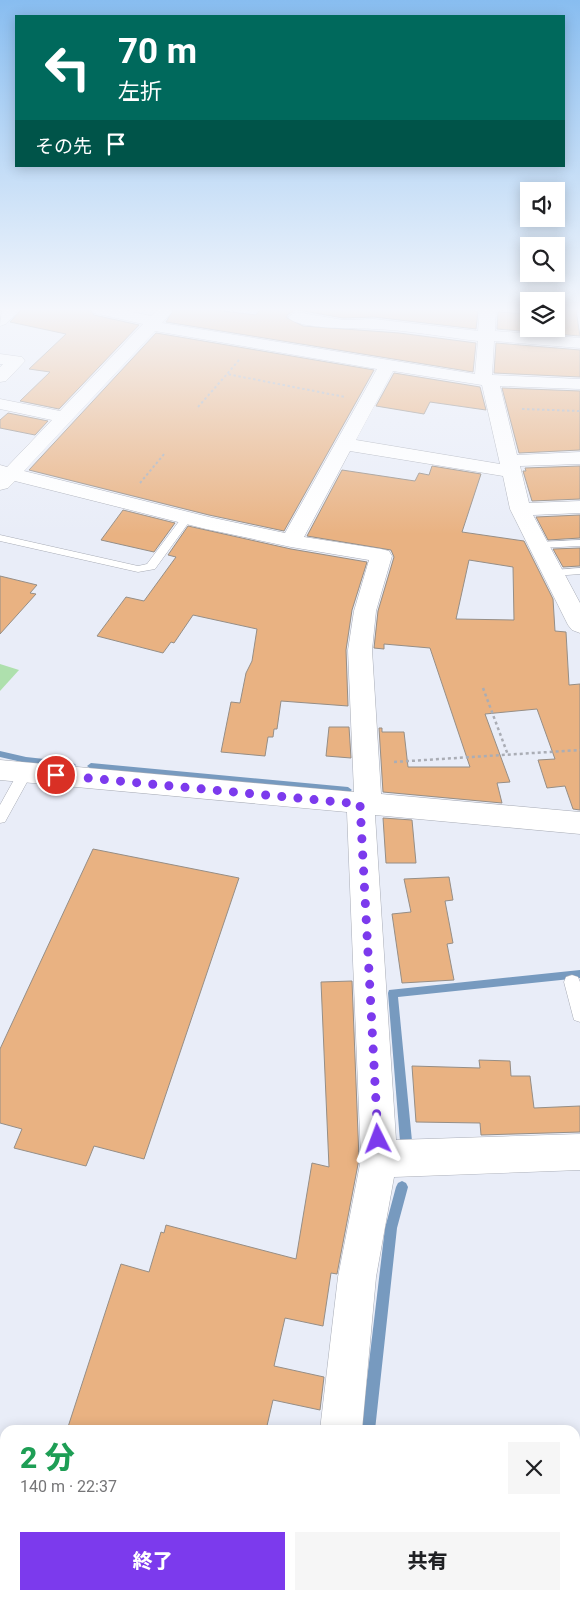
<!DOCTYPE html>
<html lang="ja">
<meta charset="utf-8">
<style>
:root{--surface:#fff;--page:#f6f6f6;--text:#202124;--muted:#757577;--accent:#7c3aed}
body{margin:0;font-family:Roboto,"Noto Sans JP",sans-serif;background:var(--page);color:var(--text);height:100vh;display:flex;flex-direction:column;font-size:19px;white-space:nowrap}
*{box-sizing:border-box;margin:0}
p{font-size:16px;color:var(--muted)}
.icon{flex:none;width:28px;height:28px;fill:none;stroke:currentColor;stroke-width:2;stroke-linecap:round;stroke-linejoin:round}
.map{position:relative;flex:1;overflow:hidden}
.panel{position:absolute;left:0px;top:1425px;width:580px;height:175px;display:flex;flex-direction:column;background:var(--surface);border-radius:15px 15px 0 0;box-shadow:0 2px 12px #0003}
.panel>*{flex:none}
.guide{position:absolute;left:15px;top:15px;width:550px;height:152px;border-radius:0px;box-shadow:0 2px 12px #0003;background:#00695c;color:#fff;overflow:hidden}
.tools{position:absolute;left:520px;top:182px;display:grid;gap:10px}
.tools a{display:grid;place-items:center;width:45px;height:45px;border-radius:0px;background:var(--surface);box-shadow:0 2px 12px #0003;font-size:25px}
.pin{position:absolute;display:grid;place-items:center;width:42px;height:42px;color:#fff;margin:-21px;border:2px solid #fff;border-radius:50%;box-shadow:0 1px 5px #0007}
.me{position:absolute;width:55px;margin:-28px;rotate:357deg;stroke-linejoin:round;filter:drop-shadow(0 0 4px #0008)}
.turn{display:flex;align-items:center;gap:18px;height:105px;padding:0 20px;font-size:22px}
.turn .icon{width:65px;height:65px;stroke-width:2.5}
.turn b{display:block;font-size:35px;line-height:42px}
.then{display:flex;align-items:center;height:48px;padding:0 20px;background:#0003;gap:10px;font-size:19px}
.round{display:grid;place-items:center;flex:none;width:52px;height:52px;border-radius:0px;background:var(--page)}
.summary{display:flex;align-items:center;justify-content:space-between;height:85px;padding:0 20px}
h1{font-size:30px;font-weight:800;line-height:38px;color:#1e9e55}
.action{display:flex;gap:10px;margin-top:auto;padding:10px 20px}
.action a{flex:1;height:58px;border-radius:0px;background:var(--accent);color:#fff;font-size:20px;font-weight:800;line-height:58px;text-align:center}
.action a+a{background:var(--page);color:var(--text)}
.map>svg:first-child{display:block}
.green{fill:#aee0ad}
.lines{fill:none;stroke-linecap:round;stroke-linejoin:round}
.stream{fill:#779abf;fill-rule:evenodd}
.building{fill:#e9b282;stroke:#968e86;fill-rule:evenodd}
.lane-casing{stroke:#a8acb6;stroke-width:1}
.street-casing{stroke:#a8acb6;stroke-width:1}
.path-far1{stroke:#aaadb5;stroke-width:2;stroke-dasharray:2.5 2.5;stroke-linecap:butt}
.path{stroke:#aaadb5;stroke-width:2.5;stroke-dasharray:3 3;stroke-linecap:butt}
.lane{fill:#fff;fill-rule:evenodd}
.street{fill:#fff;fill-rule:evenodd}
.route{stroke:#7c3aed;stroke-width:9;stroke-dasharray:0 16.2}
</style>
<div class="map">
<svg width="580" height="1600" viewBox="0 0 580 1600">
<rect width="100%" height="100%" fill="#e9edf8"/>
<path class="green" d="M 0,664 L 19,670 L 0,691 Z"/>
<g class="lines">
<path class="stream" d="M 0,751 L 26,757 L 72,762 L 76,765 L 72,768 L 26,763 L 0,757 Z
M 91,763 L 348,787 L 352,790 L 348,793 L 91,769 L 87,766 Z
M 580,970 L 580,978 L 398,997 L 412,1141 L 410,1145 L 406,1147 L 402,1145 L 400,1141 L 388,993 L 389,990 Z
M 402,1181 L 406,1183 L 408,1187 L 397,1228 L 375,1430 L 361,1430 L 385,1228 L 396,1187 L 398,1183 Z
M 320,1595 L 334,1595 L 333,1600 L 319,1600 Z"/>
</g>
<path class="building" d="M 21,310 L 90,310 L 94,315 L 139,325 L 59,409 L 20,401 L 50,372 L 29,369 L 66,334 L 10,322 Z
M 173,310 L 215,310 L 256,315 L 260,310 L 295,310 L 287,315 L 287,318 L 303,326 L 399,333 L 476,343 L 473,372 L 166,322 Z
M 298,310 L 470,310 L 478,312 L 476,329 L 374,317 L 343,318 Z
M 556,310 L 576,310 L 580,336 L 497,329 L 498,312 L 529,314 L 529,329 L 556,329 Z
M 156,333 L 374,370 L 284,531 L 209,515 L 29,470 Z
M 496,343 L 580,350 L 580,377 L 494,373 Z
M 394,373 L 480,387 L 486,410 L 430,402 L 424,414 L 376,406 Z
M 502,388 L 580,391 L 580,450 L 519,453 Z
M 8,413 L 48,421 L 35,435 L 0,428 L 0,420 Z
M 432,466 L 481,474 L 462,532 L 524,541 L 553,599 L 555,631 L 566,632 L 569,685 L 580,684 L 580,810 L 573,809 L 565,786 L 547,788 L 538,760 L 555,759 L 537,709 L 485,714 L 510,782 L 497,783 L 502,803 L 383,792 L 379,728 L 382,728 L 382,732 L 404,732 L 408,767 L 470,767 L 430,648 L 384,644 L 384,649 L 374,648 L 378,611 L 394,557 L 391,550 L 307,536 L 342,470 L 415,481 L 419,473 L 429,475 ZM 469,560 L 513,567 L 514,620 L 456,619 Z
M 580,466 L 580,499 L 532,501 L 523,471 L 526,471 L 525,468 Z
M 123,510 L 175,523 L 154,552 L 101,540 Z
M 580,515 L 580,538 L 548,540 L 536,517 Z
M 188,526 L 291,549 L 367,562 L 352,610 L 346,650 L 348,706 L 281,701 L 277,729 L 274,729 L 273,737 L 268,737 L 265,756 L 221,752 L 231,702 L 240,703 L 246,673 L 252,661 L 257,629 L 193,615 L 174,643 L 171,642 L 163,653 L 97,636 L 126,597 L 144,601 L 176,557 L 168,555 Z
M 580,548 L 580,566 L 563,567 L 553,549 Z
M 0,576 L 37,585 L 30,593 L 36,594 L 0,634 Z
M 329,727 L 349,727 L 351,758 L 326,756 Z
M 383,818 L 412,820 L 416,863 L 386,863 Z
M 93,849 L 239,878 L 144,1159 L 94,1146 L 86,1166 L 14,1148 L 22,1129 L 0,1123 L 0,1049 Z
M 449,877 L 453,900 L 445,901 L 453,943 L 447,944 L 454,980 L 402,983 L 392,914 L 411,912 L 404,879 Z
M 352,981 L 359,1159 L 337,1274 L 331,1273 L 323,1326 L 285,1318 L 274,1366 L 324,1377 L 320,1410 L 273,1400 L 266,1430 L 67,1430 L 121,1264 L 149,1272 L 161,1232 L 164,1233 L 166,1225 L 296,1259 L 312,1163 L 329,1167 L 321,982 Z
M 479,1060 L 510,1061 L 511,1076 L 530,1076 L 534,1108 L 580,1106 L 580,1132 L 481,1135 L 480,1123 L 416,1122 L 412,1066 L 480,1068 Z"/>
<g class="lines">
<defs>
<path id="lane" d="M 187,515 L 192,518 L 155,569 L 138,572 L 0,541 L 0,535 L 138,566 L 147,564 L 183,516 Z
M 580,540 L 580,546 L 539,548 L 534,545 L 539,542 Z
M 580,568 L 580,574 L 554,576 L 548,573 L 554,570 Z
M 25,768 L 32,773 L 5,822 L 0,823 L 0,805 L 20,769 Z
M 572,975 L 578,977 L 580,982 L 580,1022 L 574,1020 L 564,982 L 566,977 Z"/>
<path id="street" d="M 2,310 L 19,310 L 6,324 L 0,326 Z
M 92,310 L 124,310 L 151,316 L 157,310 L 171,310 L 172,312 L 162,323 L 475,374 L 478,341 C 443,337 408,330 374,329 C 358,328 297,330 288,317 L 296,312 L 343,320 L 374,319 L 478,331 L 480,310 L 496,310 L 495,331 L 580,338 L 580,348 L 494,341 L 492,375 L 580,379 L 580,389 L 500,386 L 517,455 L 580,452 L 580,464 L 520,466 L 529,503 L 580,501 L 580,513 L 533,515 L 580,603 L 580,633 L 572,630 L 568,625 L 510,509 L 503,476 L 350,451 L 304,537 L 381,549 L 389,551 L 392,556 L 376,611 L 372,650 L 381,794 L 580,812 L 580,834 L 375,815 L 396,1140 L 580,1134 L 580,1170 L 394,1177 L 376,1277 L 362,1430 L 320,1430 L 338,1277 L 361,1159 L 347,812 L 0,780 L 0,760 L 354,792 L 348,650 L 354,611 L 369,560 L 291,547 L 206,529 L 15,481 L 8,488 L 0,490 L 0,465 L 7,467 L 52,420 L 0,409 L 0,399 L 60,411 L 143,324 L 94,313 ZM 155,331 L 377,369 L 285,533 L 209,517 L 24,471 ZM 393,371 L 482,385 L 500,464 L 356,440 Z
M 0,354 L 22,357 L 25,361 L 6,381 L 0,382 L 0,367 L 3,364 L 0,364 Z
M 269,1595 L 315,1595 L 313,1600 L 267,1600 Z"/>
</defs>
<use href="#lane" class="lane-casing"/>
<use href="#street" class="street-casing"/>
<path class="path-far1" d="M 239,360 L 227,374 L 345,397
M 198,407 L 227,374
M 522,409 L 580,411
M 140,483 L 165,453"/>
<path class="path" d="M 483,688 L 508,755
M 394,762 L 580,750"/>
<use href="#lane" class="lane"/>
<use href="#street" class="street"/>
</g>
<linearGradient id="sky" x2="0" y2="1"><stop stop-color="#88bdf0"/><stop offset="0.58" stop-color="#f5f7fc"/><stop offset="1" stop-color="#f5f7fc" stop-opacity="0"/></linearGradient>
<rect width="580" height="534" fill="url(#sky)"/>
<g class="lines">
<path class="route" d="M 56,775 L 360,804 L 378,1139"/>
</g>
</svg>
<div class="tools">
<a><svg class="icon" aria-label="sound" viewBox="0 0 24 24"><path d="M4 9h4l5-4v14l-5-4H4zM17 9q2 3 0 6"/></svg></a>
<a><svg class="icon" aria-label="search" viewBox="0 0 24 24"><circle cx="10" cy="10" r="6"/><path d="M15 15l6 6"/></svg></a>
<a><svg class="icon" aria-label="layers" viewBox="0 0 24 24"><path d="M12 4l9 5-9 5-9-5zM3 14l9 5 9-5"/></svg></a>
</div>
<div class="pin" style="left:56px;top:775px;background:#d93025"><svg class="icon" aria-label="arrive" viewBox="0 0 24 24"><path d="M6 21V4h12l-3 4 3 4H6"/></svg></div>
<svg class="me" style="left:378px;top:1139px" viewBox="-20 -20 40 40"><path d="M0-17L14 15 0 8-14 15z" fill="#7c3aed" stroke="#fff" stroke-width="4"/></svg>
<div class="guide">
<div class="turn"><svg class="icon" aria-label="left" viewBox="0 0 24 24"><path d="M17 20v-9H6M10 6l-5 5 5 5"/></svg><div><b>70 m</b>左折</div></div>
<div class="then">その先<svg class="icon" aria-label="arrive" viewBox="0 0 24 24"><path d="M6 21V4h12l-3 4 3 4H6"/></svg></div>
</div>
<section class="panel">
<div class="summary"><div><h1>2 分</h1><p>140 m · 22:37</p></div><a class="round"><svg class="icon" aria-label="close" viewBox="0 0 24 24"><path d="M6 6l12 12M18 6L6 18"/></svg></a></div>
<div class="action"><a>終了</a><a>共有</a></div>
</section>
</div>
